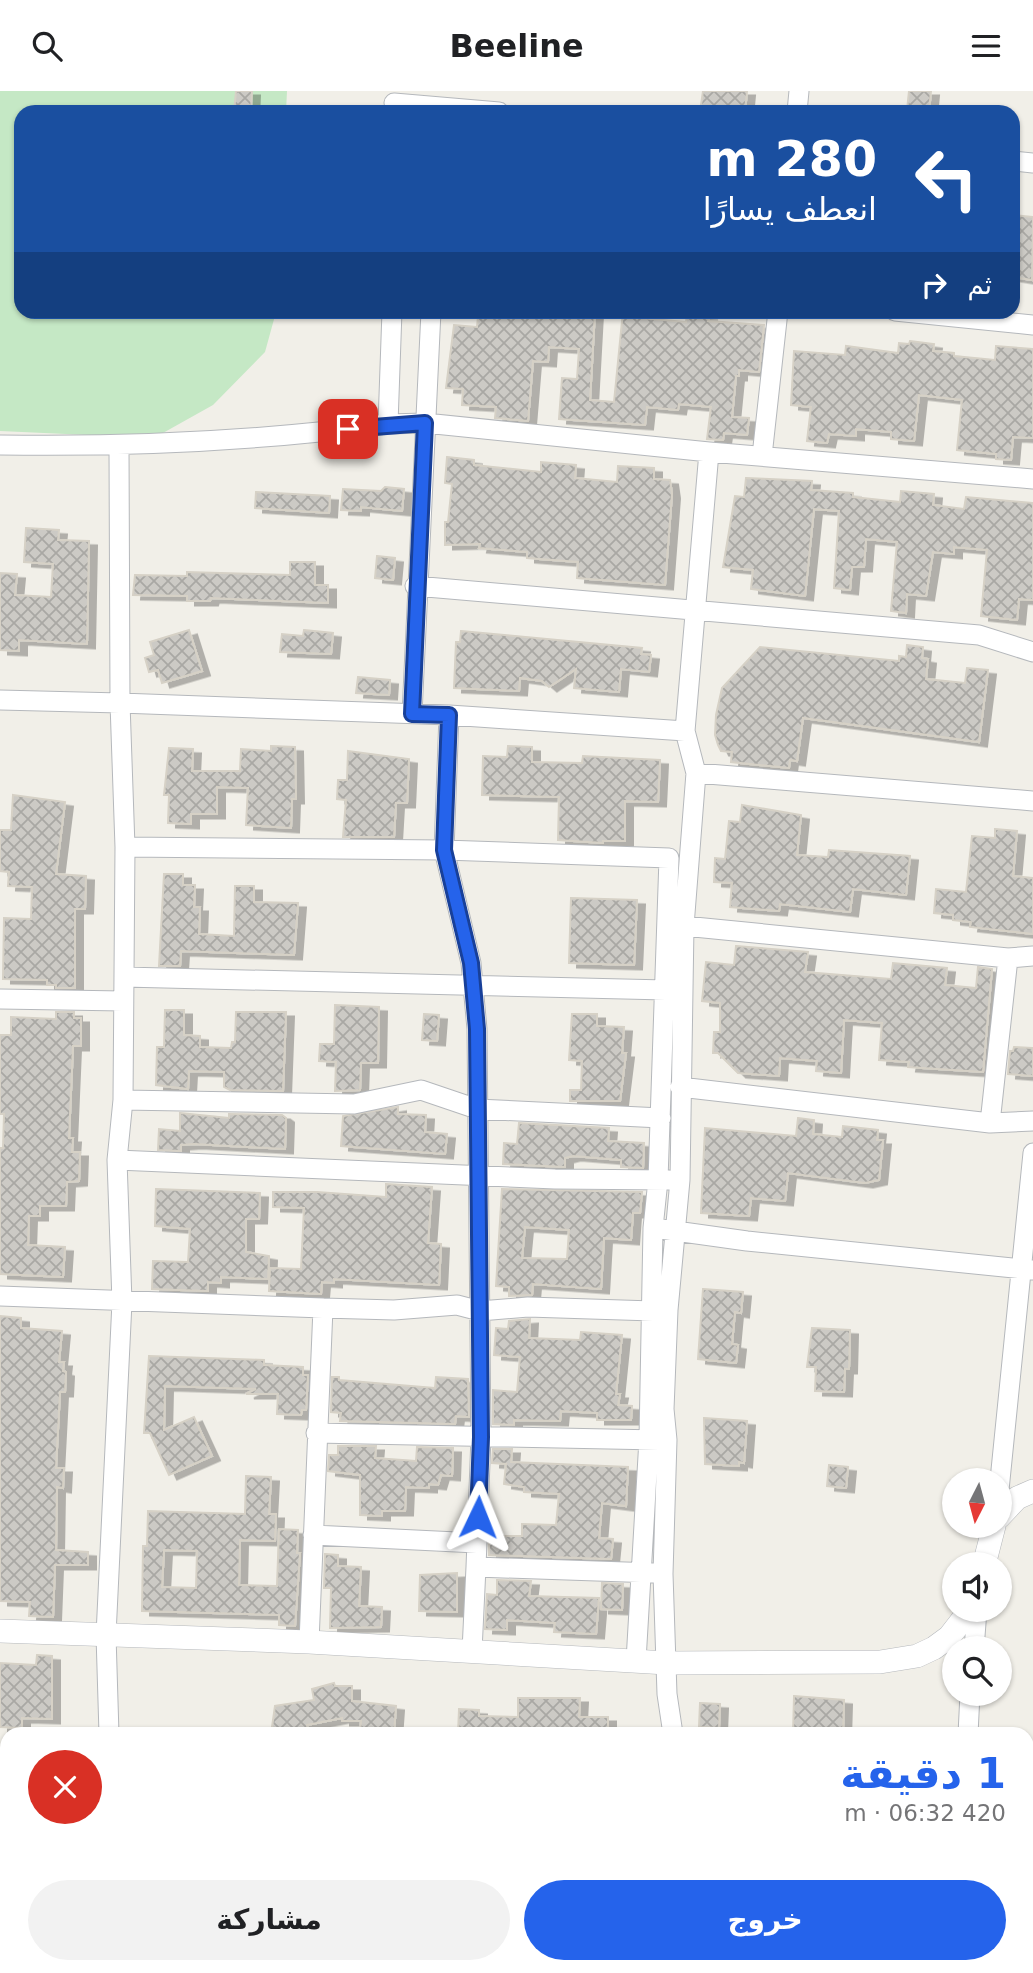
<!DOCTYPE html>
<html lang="ar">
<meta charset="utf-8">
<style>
:root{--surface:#fff;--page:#f2f2f2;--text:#202124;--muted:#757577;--accent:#2563eb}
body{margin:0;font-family:"DejaVu Sans","Noto Naskh Arabic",sans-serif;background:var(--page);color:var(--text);direction:rtl;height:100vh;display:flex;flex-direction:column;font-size:26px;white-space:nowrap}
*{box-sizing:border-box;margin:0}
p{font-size:23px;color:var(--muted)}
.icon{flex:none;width:38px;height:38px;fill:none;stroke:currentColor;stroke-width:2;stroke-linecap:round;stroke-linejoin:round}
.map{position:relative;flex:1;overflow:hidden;direction:ltr}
.panel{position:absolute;left:0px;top:1636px;width:1034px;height:247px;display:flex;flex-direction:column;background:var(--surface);border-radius:21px 21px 0 0;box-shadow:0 2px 5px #0004;direction:rtl}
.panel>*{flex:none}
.top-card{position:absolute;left:14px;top:14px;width:1006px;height:214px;border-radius:21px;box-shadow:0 2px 5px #0004;direction:rtl;background:#1a4fa0;color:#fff;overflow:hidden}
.needle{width:46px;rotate:186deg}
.fabs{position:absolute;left:942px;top:1377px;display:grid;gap:14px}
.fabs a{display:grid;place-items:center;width:70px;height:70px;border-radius:50%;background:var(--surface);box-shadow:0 2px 5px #0004;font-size:35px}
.pin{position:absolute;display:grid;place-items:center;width:60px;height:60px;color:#fff;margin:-30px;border-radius:14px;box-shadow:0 4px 10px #0006}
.me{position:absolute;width:77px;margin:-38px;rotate:2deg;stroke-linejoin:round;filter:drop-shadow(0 0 5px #0008)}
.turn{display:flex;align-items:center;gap:24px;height:147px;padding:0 28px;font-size:32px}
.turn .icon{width:91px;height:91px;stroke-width:2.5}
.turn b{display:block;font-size:49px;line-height:60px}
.then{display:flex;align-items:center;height:66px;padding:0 28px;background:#0003;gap:14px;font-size:26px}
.round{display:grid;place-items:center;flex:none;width:74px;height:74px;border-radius:37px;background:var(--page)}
.headline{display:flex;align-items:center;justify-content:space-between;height:119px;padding:0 28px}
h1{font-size:42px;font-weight:700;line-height:52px;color:var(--accent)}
.cta{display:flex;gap:14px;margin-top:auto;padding:14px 28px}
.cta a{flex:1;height:80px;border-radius:42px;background:var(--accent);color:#fff;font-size:28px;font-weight:700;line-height:80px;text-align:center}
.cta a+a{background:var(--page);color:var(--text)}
header{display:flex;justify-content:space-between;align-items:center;height:91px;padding:0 28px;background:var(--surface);font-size:32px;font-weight:700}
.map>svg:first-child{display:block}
.green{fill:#c5e8c5}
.building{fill:url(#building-cross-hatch);stroke:#d6d1c6;stroke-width:2;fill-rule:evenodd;filter:url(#shadow)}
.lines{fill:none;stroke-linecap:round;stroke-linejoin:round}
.minor-casing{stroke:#b5b8bc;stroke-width:21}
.tertiary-casing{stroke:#b5b8bc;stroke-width:24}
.minor{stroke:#fff;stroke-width:19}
.tertiary{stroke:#fff;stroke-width:23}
.route-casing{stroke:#184099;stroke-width:18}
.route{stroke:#2563eb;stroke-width:12}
</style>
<header><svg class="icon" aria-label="menu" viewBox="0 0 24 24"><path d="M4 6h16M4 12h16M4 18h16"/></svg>Beeline<svg class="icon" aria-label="search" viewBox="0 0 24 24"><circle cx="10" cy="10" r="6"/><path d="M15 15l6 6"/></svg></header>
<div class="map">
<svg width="1033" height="1882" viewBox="0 0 1033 1882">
<defs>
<pattern id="building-cross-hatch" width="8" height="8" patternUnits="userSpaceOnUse" patternTransform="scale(1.75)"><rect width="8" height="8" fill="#cccac5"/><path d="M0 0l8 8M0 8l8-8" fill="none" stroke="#a9a8a4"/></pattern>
<filter id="shadow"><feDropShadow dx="8" dy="4.5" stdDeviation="0" flood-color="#0004"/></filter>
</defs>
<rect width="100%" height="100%" fill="#f1efe8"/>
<path class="green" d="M 0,0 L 287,0 L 286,21 L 21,21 L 21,220 L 276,221 L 265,261 L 213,314 L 154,347 L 0,340 Z"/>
<path class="building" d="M 236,0 L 252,0 L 251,21 L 234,21 Z
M 703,0 L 747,0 L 745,21 L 700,21 Z
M 909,0 L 931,0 L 929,21 L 907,19 Z
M 1013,124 L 1033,126 L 1032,189 L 1013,186 Z
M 501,220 L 595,220 L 590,309 L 614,311 L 623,220 L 640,220 L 640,227 L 686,231 L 687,223 L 709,225 L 708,230 L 764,234 L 759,281 L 739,279 L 739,285 L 736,285 L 732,326 L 749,327 L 747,344 L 724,342 L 723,349 L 707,348 L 711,316 L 679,313 L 678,319 L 647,316 L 645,334 L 559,328 L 562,287 L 577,288 L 579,258 L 549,256 L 548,271 L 533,270 L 528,330 L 495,327 L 496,316 L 462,314 L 463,298 L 446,297 L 454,234 L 477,236 L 478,225 L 501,227 Z
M 910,250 L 934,253 L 933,260 L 954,262 L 954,265 L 995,269 L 996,255 L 1033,258 L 1033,347 L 1013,346 L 1011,369 L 996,368 L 996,363 L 957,359 L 962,309 L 919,304 L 914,350 L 891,348 L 891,341 L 856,338 L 856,345 L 829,343 L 827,352 L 807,350 L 811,316 L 791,314 L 794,260 L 845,264 L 846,255 L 898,262 L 899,252 L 909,253 Z
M 447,366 L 474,369 L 474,374 L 541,381 L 541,371 L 576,374 L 575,387 L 617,391 L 618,375 L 654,377 L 654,388 L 670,389 L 672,403 L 665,494 L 577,487 L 578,471 L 527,467 L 527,461 L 479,457 L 480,453 L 445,454 L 445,431 L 448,431 L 452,393 L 445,392 Z
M 746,387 L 812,390 L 811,399 L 853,402 L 853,406 L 900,411 L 901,400 L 934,403 L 933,414 L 964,418 L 966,406 L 1033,412 L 1033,509 L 1019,508 L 1017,529 L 981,525 L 987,459 L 954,456 L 954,463 L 933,461 L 926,505 L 907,503 L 906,522 L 891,520 L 897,451 L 866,448 L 864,476 L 852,476 L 850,499 L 834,497 L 839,420 L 814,418 L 805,505 L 751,498 L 753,479 L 723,476 L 735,405 L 744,406 Z
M 385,396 L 404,398 L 402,420 L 361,416 L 361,420 L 341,419 L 343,398 L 381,400 Z
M 256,401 L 330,405 L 329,422 L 255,417 Z
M 26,437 L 59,439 L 58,449 L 89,450 L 87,553 L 19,549 L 19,560 L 0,559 L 0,482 L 17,483 L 15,504 L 51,506 L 53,473 L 24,471 Z
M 377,465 L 395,467 L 393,489 L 375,487 Z
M 290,471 L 315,471 L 315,494 L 328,494 L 328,512 L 211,507 L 210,510 L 187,510 L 187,505 L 133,504 L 135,484 L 187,485 L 187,481 L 290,484 Z
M 189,539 L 202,580 L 162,592 L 158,579 L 149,581 L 145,567 L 154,564 L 150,551 Z
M 304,539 L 333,542 L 331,563 L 280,561 L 282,543 L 303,545 Z
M 461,540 L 642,557 L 641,563 L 651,564 L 649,581 L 621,578 L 619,601 L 574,597 L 576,578 L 549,596 L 542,590 L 520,587 L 519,600 L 454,597 L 456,551 L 460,551 Z
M 907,554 L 923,556 L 922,567 L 928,568 L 926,588 L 965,592 L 967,577 L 988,579 L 979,651 L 803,627 L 797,670 L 790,669 L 789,677 L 731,671 L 732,661 L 721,660 L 718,654 L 715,644 L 716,624 L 722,597 L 760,556 L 899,570 L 899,565 L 906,566 Z
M 358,586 L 390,589 L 389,604 L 356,602 Z
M 271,655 L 295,656 L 296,708 L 292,708 L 291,737 L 246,734 L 248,697 L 217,696 L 217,723 L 191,723 L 191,733 L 168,732 L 169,704 L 164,704 L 169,657 L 193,658 L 192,680 L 240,680 L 241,658 L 271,660 Z
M 508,655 L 532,656 L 532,671 L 582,672 L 583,665 L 660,669 L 658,711 L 625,710 L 625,750 L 603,750 L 603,752 L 558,749 L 559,706 L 482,704 L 483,665 L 507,666 Z
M 348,660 L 409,668 L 407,712 L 396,712 L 394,746 L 343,746 L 346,709 L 337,708 L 338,689 L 347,689 Z
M 13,704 L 65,711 L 56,783 L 86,785 L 85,818 L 75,818 L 75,897 L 56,897 L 56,894 L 47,894 L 47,889 L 3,888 L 4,827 L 31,828 L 32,796 L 8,795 L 9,781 L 0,780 L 0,739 L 11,739 Z
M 742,714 L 801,724 L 797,764 L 828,766 L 829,759 L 910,765 L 906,804 L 853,798 L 850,821 L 780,813 L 779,820 L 730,816 L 732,792 L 714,791 L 715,767 L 725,768 L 729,730 L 740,731 Z
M 995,738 L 1017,740 L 1013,785 L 1033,787 L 1033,843 L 970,836 L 971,831 L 953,829 L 953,824 L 934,822 L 936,798 L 966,801 L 972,745 L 995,747 Z
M 164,783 L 183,783 L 183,794 L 195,794 L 194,816 L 200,816 L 199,843 L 234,845 L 235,795 L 254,795 L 254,811 L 298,812 L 294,864 L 181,860 L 180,875 L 159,875 Z
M 571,807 L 637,809 L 634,874 L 569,872 Z
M 736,855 L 808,861 L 805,881 L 891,888 L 893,872 L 947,877 L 945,894 L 976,897 L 978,876 L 992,878 L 983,981 L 908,976 L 909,971 L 879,969 L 882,932 L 844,929 L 841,982 L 816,980 L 817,970 L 780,967 L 779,985 L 738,982 L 718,962 L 713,962 L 714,941 L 720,941 L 720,912 L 702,910 L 706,871 L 734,874 Z
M 335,914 L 379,916 L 378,972 L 361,972 L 360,999 L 335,1000 L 336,971 L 319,970 L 320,953 L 334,953 Z
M 165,919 L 184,919 L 184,944 L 200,945 L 200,956 L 231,957 L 232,951 L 235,951 L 236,921 L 286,921 L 283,1000 L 230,999 L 224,996 L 224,981 L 189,980 L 188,998 L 156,994 L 157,956 L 164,956 Z
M 56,921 L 74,921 L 74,927 L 81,927 L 81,955 L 73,955 L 69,1047 L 73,1047 L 72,1061 L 80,1061 L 79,1090 L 67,1091 L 66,1115 L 40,1115 L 40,1125 L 29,1125 L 28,1154 L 65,1156 L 63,1186 L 0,1183 L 0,1057 L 3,1057 L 4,1023 L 0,1023 L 0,944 L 11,944 L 11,926 L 56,928 Z
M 424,923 L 439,924 L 437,950 L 422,949 Z
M 572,923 L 597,923 L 597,935 L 624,936 L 622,962 L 626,962 L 620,1010 L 570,1010 L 570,999 L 581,999 L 582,970 L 569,969 Z
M 1014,956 L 1033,957 L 1033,985 L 1008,983 L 1010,960 L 1013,960 Z
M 398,1016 L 398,1023 L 426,1024 L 425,1041 L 447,1043 L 445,1063 L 341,1055 L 343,1025 Z
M 180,1022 L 229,1027 L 229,1023 L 282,1024 L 286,1027 L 285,1058 L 194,1053 L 181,1054 L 181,1060 L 158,1059 L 159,1038 L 180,1040 Z
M 798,1027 L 814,1029 L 813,1043 L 842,1046 L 843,1035 L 878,1039 L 877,1049 L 883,1049 L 879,1089 L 865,1092 L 788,1082 L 785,1110 L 751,1107 L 749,1125 L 701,1122 L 705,1037 L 796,1045 Z
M 519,1032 L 609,1037 L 608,1050 L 644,1052 L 643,1077 L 621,1076 L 621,1069 L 573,1065 L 565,1067 L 565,1076 L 503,1073 L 504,1052 L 517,1053 Z
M 386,1093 L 432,1096 L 428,1152 L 441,1153 L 439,1194 L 334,1188 L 334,1192 L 322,1191 L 321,1203 L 269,1200 L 270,1177 L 301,1178 L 304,1117 L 273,1116 L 273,1101 L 317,1101 L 386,1106 Z
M 156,1098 L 260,1102 L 259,1128 L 246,1128 L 246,1161 L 269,1165 L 268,1188 L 221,1186 L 221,1192 L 208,1191 L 208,1200 L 152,1198 L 153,1170 L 188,1171 L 190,1138 L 155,1135 Z
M 502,1098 L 642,1101 L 640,1122 L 633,1122 L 631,1149 L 604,1147 L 601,1198 L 533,1193 L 532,1204 L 509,1205 L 509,1196 L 496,1195 ZM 525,1136 L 569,1139 L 567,1168 L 522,1167 Z
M 703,1198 L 743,1201 L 741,1222 L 735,1221 L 732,1253 L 738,1254 L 736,1272 L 698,1268 Z
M 0,1225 L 21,1227 L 21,1237 L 62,1240 L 59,1271 L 64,1271 L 63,1280 L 66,1281 L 65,1301 L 60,1301 L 56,1377 L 64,1377 L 63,1397 L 57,1396 L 56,1459 L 88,1461 L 88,1474 L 55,1474 L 53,1526 L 29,1525 L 30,1511 L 0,1510 Z
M 530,1228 L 529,1247 L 580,1249 L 581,1241 L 622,1244 L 616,1303 L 620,1303 L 618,1314 L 632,1315 L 631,1329 L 597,1329 L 597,1322 L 561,1320 L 560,1330 L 514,1329 L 514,1334 L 493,1333 L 493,1299 L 517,1301 L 520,1266 L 494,1264 L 496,1237 L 508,1238 L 509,1230 Z
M 812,1237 L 850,1239 L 849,1278 L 845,1278 L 844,1301 L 815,1300 L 816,1276 L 807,1276 Z
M 149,1265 L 264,1269 L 264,1274 L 303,1276 L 303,1284 L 308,1284 L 306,1319 L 302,1319 L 301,1324 L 277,1323 L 278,1303 L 246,1303 L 256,1298 L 165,1295 L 164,1339 L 194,1326 L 212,1365 L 169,1384 L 150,1342 L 144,1342 Z
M 332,1286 L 339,1286 L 339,1289 L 435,1297 L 436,1286 L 468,1288 L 469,1326 L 456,1325 L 455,1333 L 340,1330 L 341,1322 L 331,1321 Z
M 704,1327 L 747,1330 L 744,1372 L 739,1371 L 739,1375 L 705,1373 Z
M 338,1355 L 376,1355 L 375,1367 L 416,1370 L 417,1356 L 453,1357 L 452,1385 L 441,1384 L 438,1394 L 429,1393 L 429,1397 L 406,1396 L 405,1420 L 382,1420 L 382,1425 L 360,1424 L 360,1384 L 328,1380 L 329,1364 L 338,1364 Z
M 493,1358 L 512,1358 L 511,1371 L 628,1376 L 626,1415 L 602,1412 L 599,1447 L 613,1448 L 611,1468 L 489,1464 L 489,1445 L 522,1445 L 522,1433 L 556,1434 L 559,1403 L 524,1401 L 524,1396 L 504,1393 L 506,1373 L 492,1372 Z
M 829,1374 L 848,1376 L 846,1397 L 827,1395 Z
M 246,1385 L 271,1386 L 269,1423 L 276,1423 L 275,1450 L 240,1449 L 239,1494 L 277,1495 L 279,1438 L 298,1439 L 297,1462 L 300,1462 L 295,1535 L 279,1534 L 279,1524 L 142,1520 L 143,1455 L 147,1455 L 148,1420 L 245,1423 ZM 164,1459 L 197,1460 L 196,1497 L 162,1496 Z
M 325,1463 L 338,1464 L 338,1475 L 361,1476 L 359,1515 L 382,1516 L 381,1536 L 330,1537 L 331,1497 L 324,1497 Z
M 457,1482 L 457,1521 L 419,1520 L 420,1484 Z
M 497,1489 L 531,1490 L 529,1505 L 599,1507 L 596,1543 L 554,1541 L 555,1532 L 507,1529 L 507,1539 L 485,1538 L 487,1503 L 497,1504 Z
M 602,1492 L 623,1493 L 622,1519 L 601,1518 Z
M 37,1564 L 52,1565 L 52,1628 L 22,1627 L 22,1637 L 0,1636 L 0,1572 L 36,1574 Z
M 334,1592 L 335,1595 L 352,1595 L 352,1610 L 396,1615 L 394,1643 L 360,1641 L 361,1630 L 342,1630 L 342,1627 L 307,1634 L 309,1643 L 271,1643 L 275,1615 L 314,1609 L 312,1598 Z
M 794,1605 L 844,1609 L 843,1643 L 793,1643 Z
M 518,1607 L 580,1607 L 579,1626 L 608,1626 L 608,1643 L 458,1643 L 459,1618 L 479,1619 L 479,1625 L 518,1626 Z
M 700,1612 L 720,1613 L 719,1637 L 699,1636 Z"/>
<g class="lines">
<defs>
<path id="minor" d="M 394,12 L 499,21
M 797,21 L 799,0
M 1013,70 L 1033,72
M 895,220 L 1033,234
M 388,333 L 425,332 L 709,361 L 1033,388
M 0,354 C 131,356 259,350 388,333 L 392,220
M 762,365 L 778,220
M 415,495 L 979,544 L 1033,561
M 0,609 L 120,612 L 119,356
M 412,623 L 431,220
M 449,624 L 444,759 L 471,872 L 477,938 L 481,1346 L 476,1476
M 696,682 L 1033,710
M 125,756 L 444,759 L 669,767 L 658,1089 L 653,1137 L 649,1348 L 636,1570
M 684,835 L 1008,867 L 1033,865
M 124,886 L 666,899
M 0,908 L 123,910
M 680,996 L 990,1032 L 1033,1030
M 123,1009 L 354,1013 L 421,999 L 477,1018 L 661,1027
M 990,1032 L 1008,867
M 117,1069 L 555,1088 L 669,1089
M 661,1138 L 747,1150 L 1033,1179
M 0,1205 L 323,1217 L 394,1219 L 457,1214 L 480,1220 L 528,1216 L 653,1220
M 316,1342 L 659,1349
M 999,1399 L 1033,1062
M 313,1444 L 477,1452
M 309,1551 L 323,1217
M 974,1558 L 977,1519
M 472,1560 L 476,1476 L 655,1482
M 109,1643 L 106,1544 L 122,1211 L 117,1069 L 123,1009 L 125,756 L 120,612 L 449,624 L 685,640
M 673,1643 L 667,1603 L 663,1483 L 667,1349 L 664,1318 L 668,1219 L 680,1089 L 684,835 L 696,682 L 685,640 L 709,361
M 968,1643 L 970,1603
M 0,1765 L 7,1765
M 264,1876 L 266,1882
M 108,1882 L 108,1876
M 660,1882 L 660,1876
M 945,1882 L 946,1876"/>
<path id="tertiary" d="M 999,1426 L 1017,1407 L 1033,1400
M 984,1474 L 994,1435
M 0,1540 L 309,1551 L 667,1572 L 880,1571 L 917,1565 L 934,1557 L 949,1546 L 970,1519"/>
</defs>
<use href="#minor" class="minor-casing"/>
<use href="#tertiary" class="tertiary-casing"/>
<use href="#minor" class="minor"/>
<use href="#tertiary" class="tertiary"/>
</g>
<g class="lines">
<defs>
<path id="route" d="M 348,338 L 425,332 L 412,623 L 449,624 L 444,759 L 471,872 L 477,938 L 481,1346 L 478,1426"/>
</defs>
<use href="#route" class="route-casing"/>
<use href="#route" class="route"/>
</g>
</svg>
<div class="fabs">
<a><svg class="needle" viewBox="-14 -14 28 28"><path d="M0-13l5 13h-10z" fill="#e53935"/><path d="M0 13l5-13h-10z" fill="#757577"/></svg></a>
<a><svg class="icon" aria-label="sound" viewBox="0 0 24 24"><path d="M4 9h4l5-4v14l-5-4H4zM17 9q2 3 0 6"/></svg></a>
<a><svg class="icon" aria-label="search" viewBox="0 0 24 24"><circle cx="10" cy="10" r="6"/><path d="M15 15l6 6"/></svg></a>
</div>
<div class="pin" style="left:348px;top:338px;background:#d93025"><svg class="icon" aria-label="arrive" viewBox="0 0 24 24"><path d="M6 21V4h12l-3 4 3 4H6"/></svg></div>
<svg class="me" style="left:478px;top:1426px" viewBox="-20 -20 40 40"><path d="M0-17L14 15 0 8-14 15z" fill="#2563eb" stroke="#fff" stroke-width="4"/></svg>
<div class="top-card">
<div class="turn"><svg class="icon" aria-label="left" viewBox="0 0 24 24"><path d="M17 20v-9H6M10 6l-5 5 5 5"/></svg><div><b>280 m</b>انعطف يسارًا</div></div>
<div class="then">ثم<svg class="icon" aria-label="right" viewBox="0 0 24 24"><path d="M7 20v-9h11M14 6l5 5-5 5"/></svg></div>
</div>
<section class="panel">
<div class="headline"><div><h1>1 دقيقة</h1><p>420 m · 06:32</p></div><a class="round" style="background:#d93025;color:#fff"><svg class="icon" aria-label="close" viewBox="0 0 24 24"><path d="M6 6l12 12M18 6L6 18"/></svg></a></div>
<div class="cta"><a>خروج</a><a>مشاركة</a></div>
</section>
</div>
